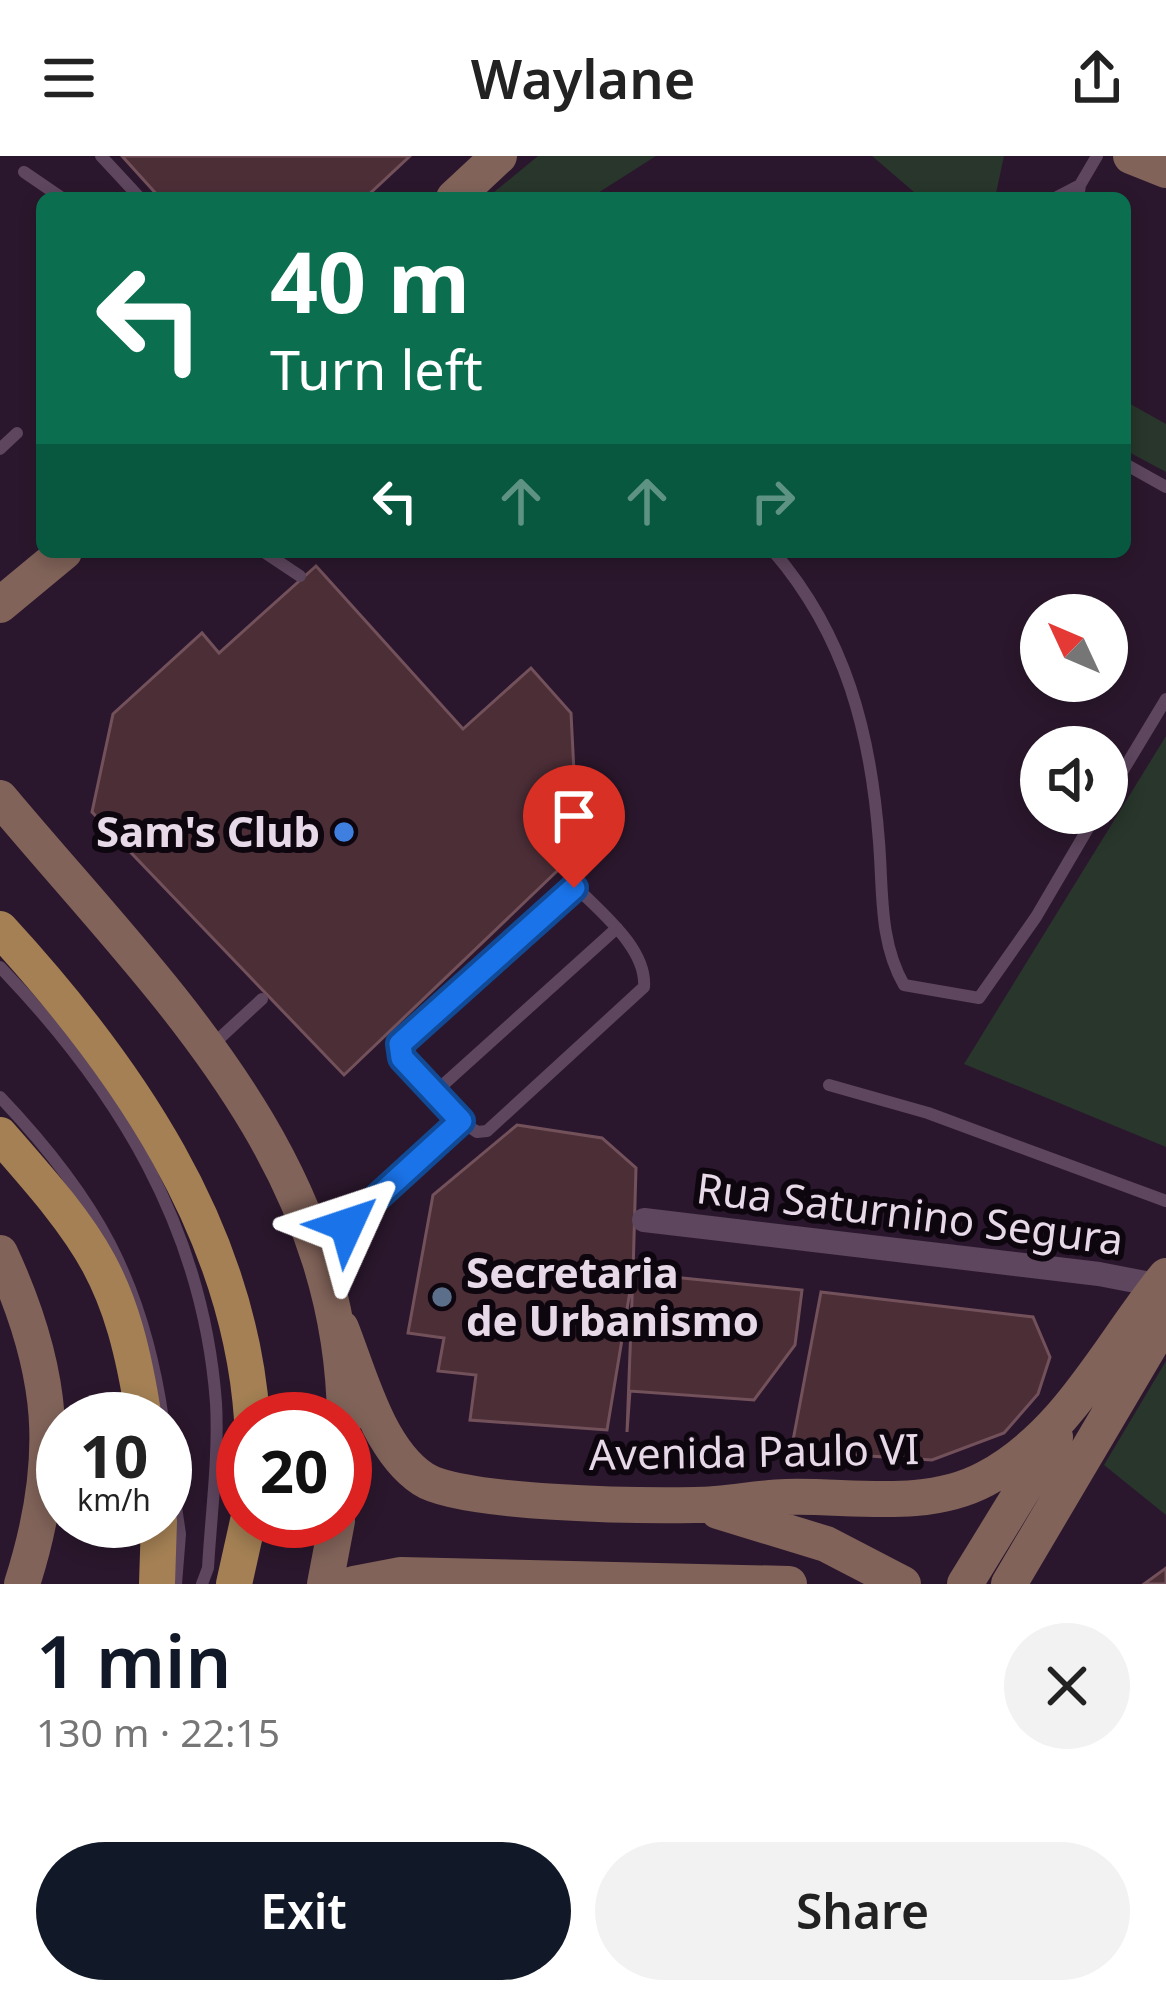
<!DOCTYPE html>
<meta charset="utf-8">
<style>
:root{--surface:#fff;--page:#f2f2f2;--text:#222;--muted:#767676;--accent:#111827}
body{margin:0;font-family:"Noto Sans",sans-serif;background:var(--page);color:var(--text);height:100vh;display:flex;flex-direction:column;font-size:45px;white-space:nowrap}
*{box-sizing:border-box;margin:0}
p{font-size:39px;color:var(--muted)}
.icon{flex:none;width:66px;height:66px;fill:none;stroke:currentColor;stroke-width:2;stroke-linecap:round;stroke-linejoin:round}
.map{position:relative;height:1428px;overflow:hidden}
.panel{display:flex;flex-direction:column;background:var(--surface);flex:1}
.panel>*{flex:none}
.top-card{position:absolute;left:36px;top:36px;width:1095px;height:366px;border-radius:18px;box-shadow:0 6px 18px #0003;background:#0b6e4f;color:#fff;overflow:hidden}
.needle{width:78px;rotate:314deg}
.tools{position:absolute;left:1020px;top:438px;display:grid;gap:24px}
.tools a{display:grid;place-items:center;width:108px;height:108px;border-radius:50%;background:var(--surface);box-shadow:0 6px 18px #0003;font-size:60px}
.speed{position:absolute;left:36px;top:1236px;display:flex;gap:24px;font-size:60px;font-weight:700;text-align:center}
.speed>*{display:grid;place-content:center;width:156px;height:156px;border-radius:50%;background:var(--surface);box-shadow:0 6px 18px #0003;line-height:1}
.speed small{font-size:30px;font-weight:400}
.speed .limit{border:18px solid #d22;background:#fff;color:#111}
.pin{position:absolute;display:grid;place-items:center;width:102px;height:102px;color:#fff;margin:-123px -51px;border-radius:50% 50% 50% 0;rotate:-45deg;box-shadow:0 0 12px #0007}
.pin .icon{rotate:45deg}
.me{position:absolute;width:132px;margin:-66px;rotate:48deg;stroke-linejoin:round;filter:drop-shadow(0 0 9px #0008)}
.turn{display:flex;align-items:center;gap:42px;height:252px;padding:0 36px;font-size:54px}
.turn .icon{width:156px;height:156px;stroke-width:2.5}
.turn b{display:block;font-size:84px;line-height:102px}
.lanes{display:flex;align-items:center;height:114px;padding:0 36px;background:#0003;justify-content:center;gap:60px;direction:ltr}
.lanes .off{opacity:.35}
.round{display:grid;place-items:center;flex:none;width:126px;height:126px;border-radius:63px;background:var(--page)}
.headline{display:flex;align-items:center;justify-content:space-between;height:204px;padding:0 36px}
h1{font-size:72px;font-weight:600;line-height:90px;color:var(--accent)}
.action{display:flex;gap:24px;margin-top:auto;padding:24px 36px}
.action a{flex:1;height:138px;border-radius:72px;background:var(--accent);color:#fff;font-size:48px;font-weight:600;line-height:138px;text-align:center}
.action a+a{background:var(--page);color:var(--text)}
header{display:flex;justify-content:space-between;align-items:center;height:156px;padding:0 36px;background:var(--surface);font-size:54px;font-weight:600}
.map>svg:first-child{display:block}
.green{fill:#28362b}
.building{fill:#4c2e37;stroke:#73515b;stroke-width:3}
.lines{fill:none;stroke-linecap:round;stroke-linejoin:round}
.lane{stroke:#5d465e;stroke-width:12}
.street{stroke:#5d465e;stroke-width:24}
.secondary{stroke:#816359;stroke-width:36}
.primary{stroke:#a48054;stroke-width:36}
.route-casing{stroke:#114b97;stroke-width:30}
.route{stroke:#1a73e8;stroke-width:21}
.shop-dot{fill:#3f7fe0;stroke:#0e060f;stroke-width:4.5}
.service-dot{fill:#5c6f8a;stroke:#0e060f;stroke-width:4.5}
.labels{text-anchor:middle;stroke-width:12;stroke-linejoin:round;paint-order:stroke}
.poi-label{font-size:42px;font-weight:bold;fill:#e7d9e8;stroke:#0e060f;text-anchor:end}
.street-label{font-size:42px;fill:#e7d9e8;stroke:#0e060f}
</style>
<header><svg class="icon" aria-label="menu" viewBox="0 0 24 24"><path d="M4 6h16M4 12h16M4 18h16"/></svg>Waylane<svg class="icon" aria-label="share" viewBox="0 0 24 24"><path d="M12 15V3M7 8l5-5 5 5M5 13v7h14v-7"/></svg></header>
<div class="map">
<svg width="1166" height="1428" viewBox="0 0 1166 1428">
<rect width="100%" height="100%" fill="#2b172d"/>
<path class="green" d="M 538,0 L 656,0 L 590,42 L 487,42 Z
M 872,0 L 1004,0 L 995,42 L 921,42 Z
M 1125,245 L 1166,268 L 1166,316 L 1125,294 Z
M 1166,580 L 1166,991 L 964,908 Z
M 1166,1205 L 1166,1359 L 1104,1309 Z"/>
<path class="building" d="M 122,0 L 410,0 L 365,42 L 160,42 Z
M 316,410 L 463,573 L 531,512 L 571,557 L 578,695 L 344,919 L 92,656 L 113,558 L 202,477 L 219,497 Z
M 517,969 L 602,982 L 636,1012 L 633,1117 L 607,1274 L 470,1264 L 476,1219 L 438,1215 L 444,1182 L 408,1177 L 433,1039 Z
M 633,1117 L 802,1134 L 795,1189 L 754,1244 L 630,1235 L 627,1276 Z
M 821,1136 L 1033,1161 L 1050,1201 L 1038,1238 L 1004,1277 L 932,1304 L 791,1295 Z
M 1166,1412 L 1166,1428 L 1144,1428 Z"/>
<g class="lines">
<path class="lane" d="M 101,0 L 140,42
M 24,16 L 62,42
M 1055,42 L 1080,29
M 1078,42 L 1080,29 L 1097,0
M 0,293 L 17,277
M 1125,308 L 1166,331
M 264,396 L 300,420
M 774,396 C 846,480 871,578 879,686 C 883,735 879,786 904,829 L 979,842 L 1036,761 L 1097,657
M 1107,641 L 1166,543
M 0,811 C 119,935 203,1072 216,1247 C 219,1301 211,1358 208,1412 L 202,1428
M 209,892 L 262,843
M 829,929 L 928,957 L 1166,1045
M 434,937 L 617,772
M 0,941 C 96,1042 143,1125 163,1263
M 321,1092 L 461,965 L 402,902 L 400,888 L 560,740 L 579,734 C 604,759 647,794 644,831 L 487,975 L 477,976 L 461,965
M 165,1276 L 180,1378 L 176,1428"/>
<path class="street" d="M 644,1064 L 1099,1118 L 1166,1131"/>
<path class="secondary" d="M 1131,0 L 1166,14
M 454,42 L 499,0
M 0,449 L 64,396
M 0,642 C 158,831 342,999 345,1263
M 0,1097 C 55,1216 62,1303 22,1428
M 341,1172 C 360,1220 378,1293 423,1323 C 460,1348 643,1350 695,1349 C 725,1349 756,1342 786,1341 C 851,1339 925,1355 985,1323 C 1068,1279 1109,1190 1166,1120
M 718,1355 L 826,1388 L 903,1428
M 325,1428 L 337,1365
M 354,1428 L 401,1419 L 789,1428
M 965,1428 L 1055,1281
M 1009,1428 L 1159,1174 L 1166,1151"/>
<path class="primary" d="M 0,773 C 126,910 239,1073 252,1263
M 0,979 C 93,1085 122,1120 144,1263
M 157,1428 L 159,1365
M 234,1428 L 248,1365"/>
</g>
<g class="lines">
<defs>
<path id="route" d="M 347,1069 L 461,965 L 402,902 L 400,888 L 574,732"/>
</defs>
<use href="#route" class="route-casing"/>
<use href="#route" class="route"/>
</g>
<circle class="shop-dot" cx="344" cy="676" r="12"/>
<circle class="service-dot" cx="442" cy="1141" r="12"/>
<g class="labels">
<g class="poi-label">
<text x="320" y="691">Sam's Club</text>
<text x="466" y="1132" text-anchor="start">Secretaria<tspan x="466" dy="48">de Urbanismo</tspan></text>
</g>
<g class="street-label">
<text transform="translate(910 1058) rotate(7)" y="15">Rua Saturnino Segura</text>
<text transform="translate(754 1296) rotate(-1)" y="15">Avenida Paulo VI</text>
</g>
</g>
</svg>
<div class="tools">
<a><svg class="needle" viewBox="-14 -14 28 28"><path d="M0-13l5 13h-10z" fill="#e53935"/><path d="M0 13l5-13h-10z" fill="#767676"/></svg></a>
<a><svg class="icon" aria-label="sound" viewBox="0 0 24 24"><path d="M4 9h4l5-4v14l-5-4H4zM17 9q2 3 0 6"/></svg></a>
</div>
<div class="speed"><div>10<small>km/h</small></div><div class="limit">20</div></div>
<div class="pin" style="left:574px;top:732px;background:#d93025"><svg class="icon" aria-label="arrive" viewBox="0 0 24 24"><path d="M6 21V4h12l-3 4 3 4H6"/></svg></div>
<svg class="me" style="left:347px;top:1069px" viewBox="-20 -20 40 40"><path d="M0-17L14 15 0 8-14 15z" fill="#1a73e8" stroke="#fff" stroke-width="4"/></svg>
<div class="top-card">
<div class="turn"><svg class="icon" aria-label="left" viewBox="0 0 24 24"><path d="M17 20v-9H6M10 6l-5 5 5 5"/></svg><div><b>40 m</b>Turn left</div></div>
<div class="lanes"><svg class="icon" aria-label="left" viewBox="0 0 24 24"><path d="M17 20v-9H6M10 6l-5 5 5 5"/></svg><svg class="icon off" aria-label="ahead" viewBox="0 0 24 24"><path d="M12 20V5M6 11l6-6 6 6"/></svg><svg class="icon off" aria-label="ahead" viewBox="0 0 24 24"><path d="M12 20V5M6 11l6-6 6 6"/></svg><svg class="icon off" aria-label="right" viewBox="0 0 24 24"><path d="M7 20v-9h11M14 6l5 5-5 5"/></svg></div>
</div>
</div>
<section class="panel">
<div class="headline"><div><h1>1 min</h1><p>130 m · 22:15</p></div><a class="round"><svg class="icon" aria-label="close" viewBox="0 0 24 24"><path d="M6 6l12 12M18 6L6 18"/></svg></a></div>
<div class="action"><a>Exit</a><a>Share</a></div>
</section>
